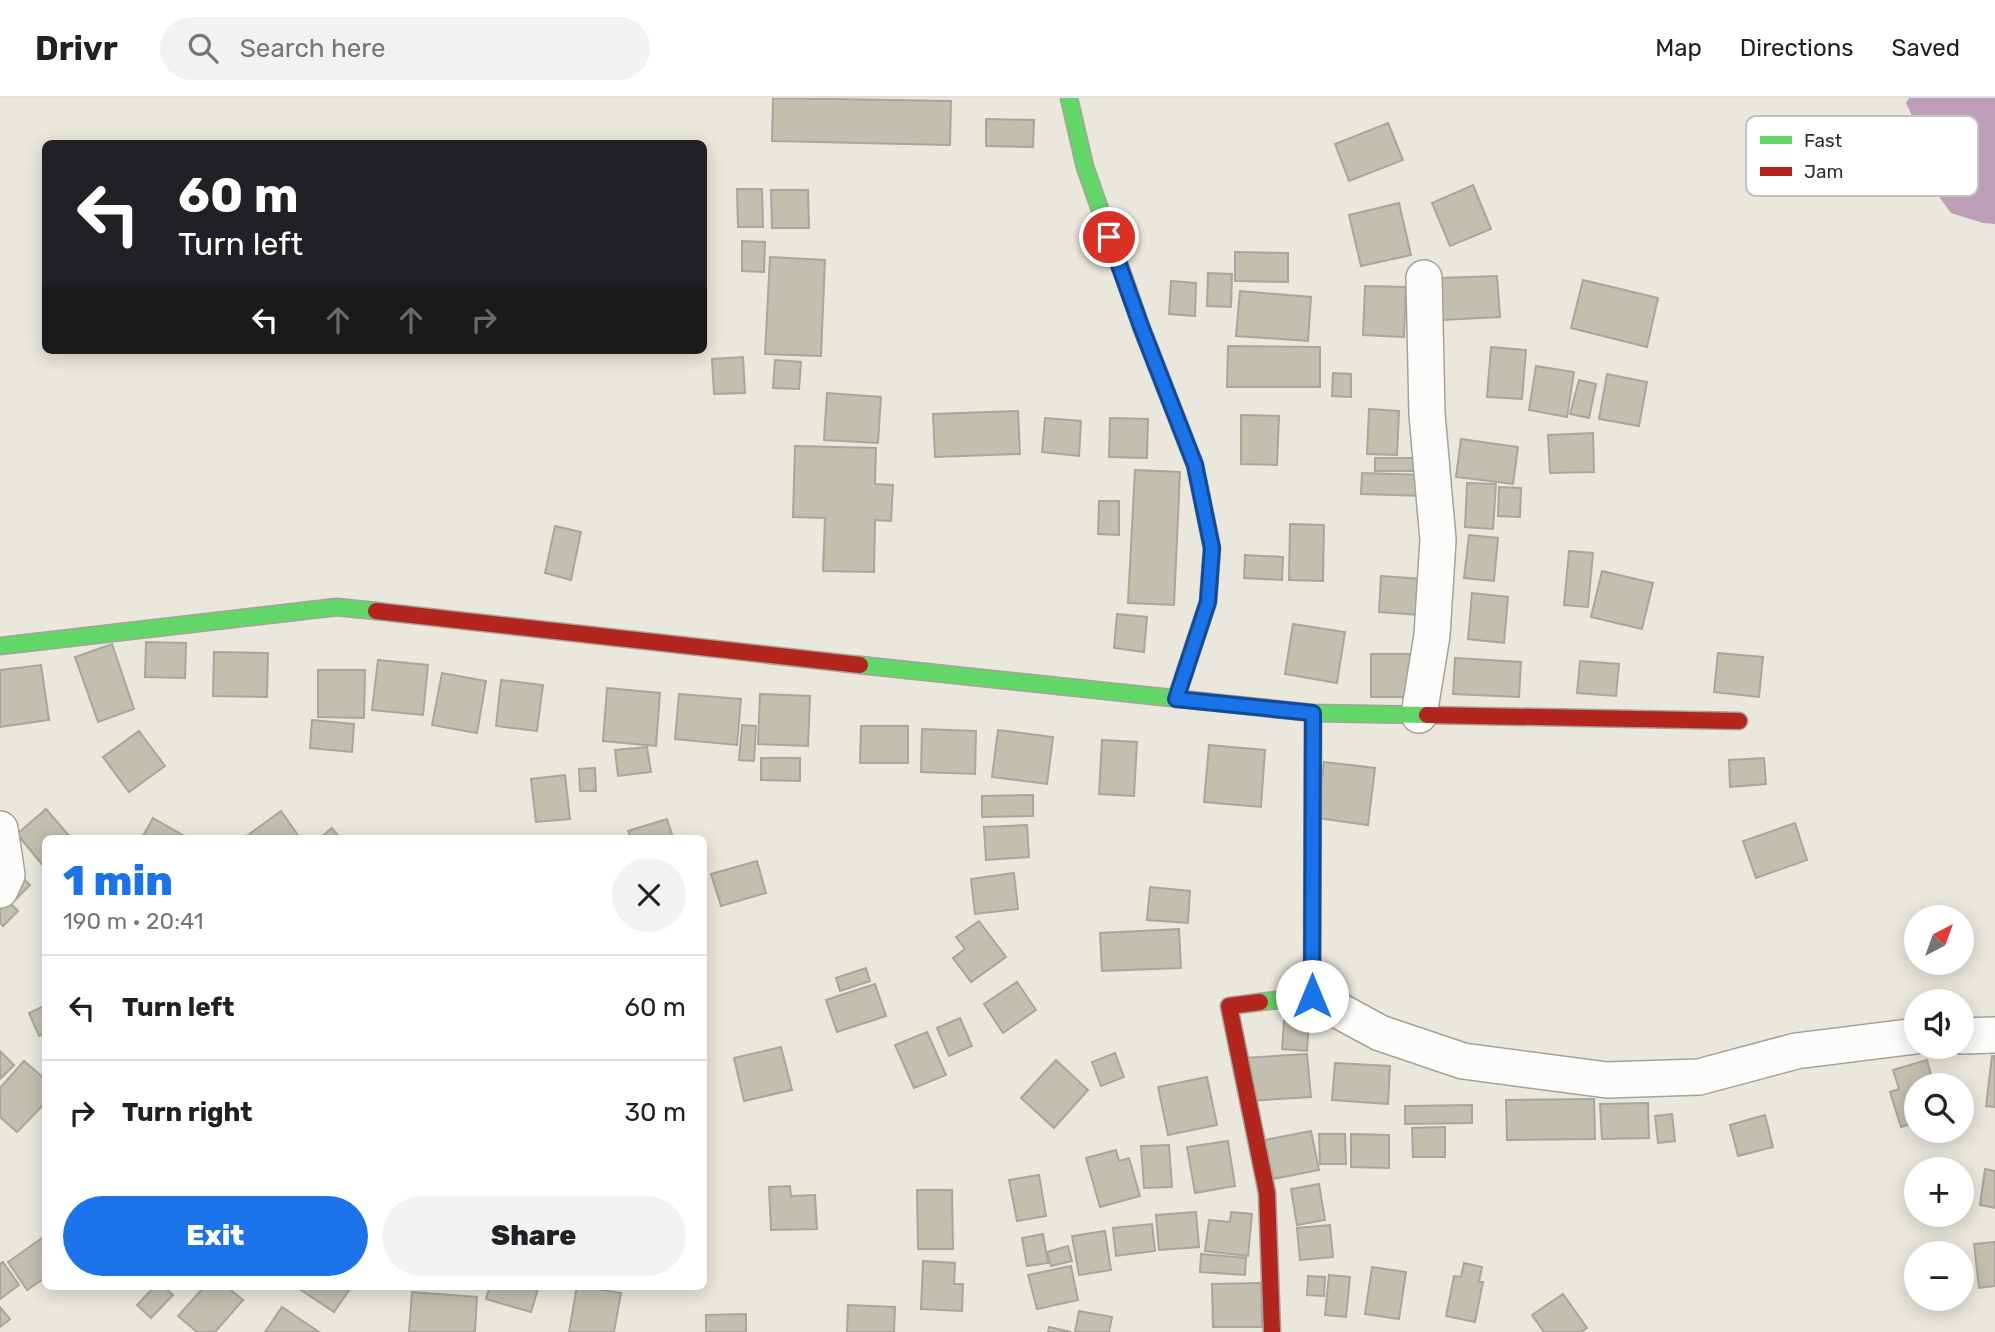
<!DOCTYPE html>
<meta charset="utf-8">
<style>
:root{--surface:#fff;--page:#f2f2f2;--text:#202124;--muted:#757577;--line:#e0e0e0;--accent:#1a73e8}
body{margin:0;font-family:Rubik,sans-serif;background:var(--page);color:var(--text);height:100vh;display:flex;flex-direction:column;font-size:26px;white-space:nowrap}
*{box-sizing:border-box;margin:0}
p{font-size:23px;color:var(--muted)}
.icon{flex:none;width:38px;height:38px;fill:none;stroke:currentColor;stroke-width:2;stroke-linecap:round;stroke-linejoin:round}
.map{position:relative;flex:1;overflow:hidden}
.sheet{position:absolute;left:42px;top:737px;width:665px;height:455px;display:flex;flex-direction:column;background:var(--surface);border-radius:10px;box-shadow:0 4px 18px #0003}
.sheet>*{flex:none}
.guide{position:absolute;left:42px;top:42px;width:665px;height:214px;border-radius:10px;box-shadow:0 4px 18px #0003;background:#202124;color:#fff;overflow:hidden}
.needle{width:46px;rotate:41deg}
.buttons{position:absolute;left:1904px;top:807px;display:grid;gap:14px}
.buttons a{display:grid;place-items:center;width:70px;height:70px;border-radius:50%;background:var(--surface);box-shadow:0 4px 18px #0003;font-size:35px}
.pin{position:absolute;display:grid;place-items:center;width:60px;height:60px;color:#fff;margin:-30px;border:4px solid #fff;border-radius:50%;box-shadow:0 2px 7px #0007}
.me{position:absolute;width:77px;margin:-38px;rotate:0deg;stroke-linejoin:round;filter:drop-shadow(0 0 5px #0008)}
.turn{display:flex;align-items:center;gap:24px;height:147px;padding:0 21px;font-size:32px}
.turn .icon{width:91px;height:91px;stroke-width:2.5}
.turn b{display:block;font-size:49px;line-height:60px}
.lanes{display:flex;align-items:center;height:66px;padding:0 21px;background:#0003;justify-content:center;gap:35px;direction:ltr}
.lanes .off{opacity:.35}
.round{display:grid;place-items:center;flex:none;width:74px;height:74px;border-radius:37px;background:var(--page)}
.summary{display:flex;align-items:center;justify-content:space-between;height:119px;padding:0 21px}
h1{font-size:42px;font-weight:800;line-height:52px;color:var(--accent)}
.primary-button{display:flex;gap:14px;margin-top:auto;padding:14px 21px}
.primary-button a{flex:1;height:80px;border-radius:42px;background:var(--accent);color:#fff;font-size:28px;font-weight:800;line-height:80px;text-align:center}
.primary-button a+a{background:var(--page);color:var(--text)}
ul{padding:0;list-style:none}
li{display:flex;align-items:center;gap:21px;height:105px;padding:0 21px;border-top:2px solid var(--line)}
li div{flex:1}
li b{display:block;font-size:26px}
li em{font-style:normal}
header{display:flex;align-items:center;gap:42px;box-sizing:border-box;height:98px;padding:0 35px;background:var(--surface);border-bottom:2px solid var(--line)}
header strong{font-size:33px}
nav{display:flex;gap:38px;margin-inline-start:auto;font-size:24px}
.search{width:490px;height:63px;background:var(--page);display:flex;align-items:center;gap:18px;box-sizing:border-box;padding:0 24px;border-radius:38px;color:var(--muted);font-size:26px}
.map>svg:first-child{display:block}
.water{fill:#bc9eb9}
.building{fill:#c2bfae;stroke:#a7a59d;stroke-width:2}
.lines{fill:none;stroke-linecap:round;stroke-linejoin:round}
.street-casing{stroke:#a4a299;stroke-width:38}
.fast-casing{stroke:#a4a299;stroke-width:19}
.jam-casing{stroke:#a4a299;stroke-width:19}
.street{stroke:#fcfcfa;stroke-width:35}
.fast{stroke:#63d668;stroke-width:16}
.jam{stroke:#b3261e;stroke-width:16}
.route-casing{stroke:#114b97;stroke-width:18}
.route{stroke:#1a73e8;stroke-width:12}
.key{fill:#fff;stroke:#c1c1be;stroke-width:2}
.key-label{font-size:19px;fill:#312f28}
</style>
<header>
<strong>Drivr</strong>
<div class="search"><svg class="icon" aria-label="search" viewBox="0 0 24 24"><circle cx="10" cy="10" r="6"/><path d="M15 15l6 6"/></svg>Search here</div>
<nav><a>Map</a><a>Directions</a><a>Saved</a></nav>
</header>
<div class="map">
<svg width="1995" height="1234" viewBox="0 0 1995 1234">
<rect width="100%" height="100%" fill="#eae8dd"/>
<path class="water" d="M 1909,0 L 1995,0 L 1995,126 L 1983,125 L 1951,115 L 1937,96 L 1940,76 L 1906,5 Z"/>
<path class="building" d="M 773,0 L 951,3 L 950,47 L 772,43 Z
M 986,21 L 1034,22 L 1033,49 L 986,48 Z
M 1388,25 L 1403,62 L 1349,83 L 1335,46 Z
M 1473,87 L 1491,131 L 1450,148 L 1432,105 Z
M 737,91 L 762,91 L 763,129 L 738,129 Z
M 771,92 L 808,92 L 809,130 L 772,130 Z
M 1399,105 L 1411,157 L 1361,168 L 1349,117 Z
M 742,143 L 765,144 L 764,174 L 742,173 Z
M 1235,154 L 1288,155 L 1288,184 L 1235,183 Z
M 770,159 L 825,162 L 821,258 L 765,256 Z
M 1208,175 L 1232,176 L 1231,209 L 1207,208 Z
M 1497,178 L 1500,219 L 1442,222 L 1439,180 Z
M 1583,182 L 1658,200 L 1647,249 L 1571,230 Z
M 1171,183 L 1196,185 L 1195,218 L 1169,216 Z
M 1365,188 L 1406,189 L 1404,239 L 1363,237 Z
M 1240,193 L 1311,199 L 1308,243 L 1236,238 Z
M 1228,248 L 1320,249 L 1320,289 L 1227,289 Z
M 1491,249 L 1526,252 L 1522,301 L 1487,299 Z
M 743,259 L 745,295 L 714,296 L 712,261 Z
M 775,262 L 801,264 L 799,291 L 773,290 Z
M 1536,268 L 1574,274 L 1567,319 L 1529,312 Z
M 1333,275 L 1351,276 L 1351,299 L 1332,298 Z
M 1607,276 L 1647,284 L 1639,328 L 1599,321 Z
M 1579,282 L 1596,286 L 1589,320 L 1570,316 Z
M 827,295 L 881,299 L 878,345 L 824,342 Z
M 1369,311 L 1399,313 L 1397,357 L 1367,356 Z
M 1018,313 L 1020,356 L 935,359 L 933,316 Z
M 1241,317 L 1279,318 L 1277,367 L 1241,366 Z
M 1045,320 L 1081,323 L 1079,358 L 1042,354 Z
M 1110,320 L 1148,321 L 1147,360 L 1109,359 Z
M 1593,335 L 1594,374 L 1550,375 L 1548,337 Z
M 1461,341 L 1518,349 L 1513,386 L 1456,379 Z
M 795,348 L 876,350 L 875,386 L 893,387 L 891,423 L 875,422 L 874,474 L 823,473 L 825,420 L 793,419 Z
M 1375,360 L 1422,360 L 1422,373 L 1375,373 Z
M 1135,372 L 1180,374 L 1174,507 L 1128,505 Z
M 1362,375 L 1426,377 L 1425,398 L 1361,396 Z
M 1467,385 L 1496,386 L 1493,431 L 1465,429 Z
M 1499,389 L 1521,390 L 1520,419 L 1498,418 Z
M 1099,403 L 1119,403 L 1119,437 L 1098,436 Z
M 1290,426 L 1324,427 L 1323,483 L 1289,482 Z
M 555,428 L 581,434 L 571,482 L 545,475 Z
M 1469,437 L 1498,440 L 1494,483 L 1464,480 Z
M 1569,453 L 1593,455 L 1588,509 L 1564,507 Z
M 1245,457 L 1283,459 L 1282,482 L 1244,480 Z
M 1602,473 L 1653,485 L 1642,531 L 1591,519 Z
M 1381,478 L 1423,481 L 1420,517 L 1379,514 Z
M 1472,495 L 1508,499 L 1504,545 L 1468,541 Z
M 1117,516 L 1147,519 L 1144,554 L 1114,550 Z
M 1293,526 L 1345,534 L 1337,585 L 1285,576 Z
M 146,544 L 186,545 L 185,580 L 145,579 Z
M 112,546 L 134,611 L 98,624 L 75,559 Z
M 214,554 L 268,555 L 267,599 L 213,598 Z
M 1718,555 L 1763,559 L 1759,599 L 1714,594 Z
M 1371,556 L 1420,556 L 1420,599 L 1371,599 Z
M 1455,560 L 1521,564 L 1519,599 L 1453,596 Z
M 378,562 L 428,567 L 423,617 L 372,612 Z
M 1580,563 L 1619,566 L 1616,598 L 1577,595 Z
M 41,567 L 49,622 L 0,629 L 0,572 Z
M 318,572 L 365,572 L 364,620 L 318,619 Z
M 442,575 L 486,583 L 477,635 L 432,627 Z
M 501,582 L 543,587 L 537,633 L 496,628 Z
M 607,590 L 660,595 L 656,648 L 603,643 Z
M 679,596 L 741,601 L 737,647 L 675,641 Z
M 760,596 L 810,598 L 808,648 L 758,646 Z
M 312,622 L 354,626 L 352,654 L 310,650 Z
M 742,627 L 756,628 L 754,663 L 739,662 Z
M 861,628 L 908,628 L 908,665 L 860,665 Z
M 922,631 L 976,633 L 975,676 L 921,674 Z
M 998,632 L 1053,639 L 1047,686 L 992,679 Z
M 139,633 L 165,668 L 129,694 L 103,659 Z
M 1102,642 L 1137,644 L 1134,698 L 1099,696 Z
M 1209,647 L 1265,652 L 1261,709 L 1204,704 Z
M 647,649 L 651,674 L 618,678 L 615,652 Z
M 761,660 L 800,660 L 800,683 L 761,682 Z
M 1764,660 L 1766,686 L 1730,689 L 1729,662 Z
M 1324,664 L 1375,670 L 1368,727 L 1317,720 Z
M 595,670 L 596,693 L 580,693 L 579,671 Z
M 565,677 L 570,721 L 536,724 L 531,681 Z
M 1033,697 L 1033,718 L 982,719 L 982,698 Z
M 46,711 L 71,740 L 46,740 L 45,770 L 17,736 Z
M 281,713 L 300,740 L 244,740 Z
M 153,720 L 186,739 L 186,740 L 142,740 Z
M 667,721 L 673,740 L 631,740 L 628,733 Z
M 1795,725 L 1807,762 L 1756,780 L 1743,743 Z
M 1027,727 L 1029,759 L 986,762 L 984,729 Z
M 332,730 L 340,740 L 320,740 Z
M 757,763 L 766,795 L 721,808 L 711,776 Z
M 1014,775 L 1018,811 L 975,816 L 971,781 Z
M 19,776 L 30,787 L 15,802 L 4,790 Z
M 1150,789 L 1190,793 L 1188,825 L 1147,822 Z
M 5,800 L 18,813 L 3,828 L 0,825 L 0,805 Z
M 979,823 L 1006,859 L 971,884 L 953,860 L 965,851 L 956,839 Z
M 1179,831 L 1181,870 L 1102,873 L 1100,835 Z
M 866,870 L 870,883 L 840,893 L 836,880 Z
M 1017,884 L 1036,912 L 1003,935 L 984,906 Z
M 875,886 L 886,918 L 837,934 L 826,902 Z
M 46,907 L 46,935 L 39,938 L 29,915 Z
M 960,920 L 972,948 L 949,958 L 937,930 Z
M 1284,923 L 1309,924 L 1307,953 L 1282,951 Z
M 927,934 L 946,977 L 914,990 L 895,947 Z
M 781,949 L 792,992 L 744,1003 L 734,960 Z
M 0,953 L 14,967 L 0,981 Z
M 1115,955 L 1124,979 L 1101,988 L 1092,964 Z
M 1307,956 L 1311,999 L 1248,1003 L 1244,960 Z
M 1992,958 L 1995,958 L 1995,1009 L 1986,1008 Z
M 1056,962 L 1088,992 L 1054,1030 L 1021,1000 Z
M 1927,962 L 1932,981 L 1944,977 L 1947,987 L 1916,987 L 1916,1024 L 1901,1029 L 1890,994 L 1899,991 L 1893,972 Z
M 24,963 L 46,982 L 46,1004 L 17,1034 L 0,1019 L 0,990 Z
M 1335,965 L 1390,968 L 1388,1006 L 1332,1002 Z
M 1207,979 L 1217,1027 L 1168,1037 L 1158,989 Z
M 1594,1001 L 1595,1041 L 1507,1042 L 1506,1002 Z
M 1648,1005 L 1649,1040 L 1602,1041 L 1600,1006 Z
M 1472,1007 L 1472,1025 L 1405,1026 L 1405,1008 Z
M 1672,1016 L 1675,1043 L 1658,1045 L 1655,1018 Z
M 1765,1017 L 1773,1049 L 1738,1058 L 1730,1027 Z
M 1445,1029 L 1445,1059 L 1413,1059 L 1412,1030 Z
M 1311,1033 L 1319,1072 L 1273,1081 L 1265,1042 Z
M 1319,1036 L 1345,1036 L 1346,1066 L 1320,1066 Z
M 1351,1036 L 1389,1037 L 1389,1070 L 1351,1069 Z
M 1228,1043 L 1235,1088 L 1195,1095 L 1187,1049 Z
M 1169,1047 L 1172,1089 L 1144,1090 L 1141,1048 Z
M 1116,1052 L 1119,1063 L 1129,1060 L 1140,1098 L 1100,1109 L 1086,1060 Z
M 1985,1071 L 1995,1073 L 1995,1110 L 1980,1107 Z
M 1039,1077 L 1046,1118 L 1017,1123 L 1009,1082 Z
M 1319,1086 L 1325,1122 L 1297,1127 L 1291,1091 Z
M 790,1088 L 791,1098 L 815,1097 L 817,1131 L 771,1132 L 769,1089 Z
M 917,1092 L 952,1092 L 953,1151 L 918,1151 Z
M 1196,1114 L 1199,1149 L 1159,1152 L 1156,1117 Z
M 1231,1114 L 1252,1116 L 1248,1158 L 1205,1153 L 1209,1122 L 1230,1124 Z
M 1152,1126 L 1155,1153 L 1116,1158 L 1113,1130 Z
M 1330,1127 L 1333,1159 L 1300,1162 L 1297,1130 Z
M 1105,1133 L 1111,1172 L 1079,1177 L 1072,1138 Z
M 1043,1136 L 1048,1165 L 1027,1168 L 1022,1140 Z
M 42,1140 L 46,1145 L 46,1179 L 27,1192 L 8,1164 Z
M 1995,1144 L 1995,1188 L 1979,1190 L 1974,1146 Z
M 1068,1148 L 1072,1163 L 1051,1168 L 1047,1154 Z
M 1201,1156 L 1246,1160 L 1245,1177 L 1200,1174 Z
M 923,1163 L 955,1165 L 954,1186 L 963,1186 L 962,1213 L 921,1211 Z
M 3,1164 L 19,1187 L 0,1201 L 0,1166 Z
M 1464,1165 L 1482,1169 L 1479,1184 L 1483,1184 L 1475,1224 L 1446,1218 L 1454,1178 L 1461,1179 Z
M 1071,1168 L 1078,1202 L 1037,1211 L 1028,1177 Z
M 1372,1169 L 1406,1174 L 1399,1221 L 1365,1216 Z
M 1329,1177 L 1350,1179 L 1346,1219 L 1325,1217 Z
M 1308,1178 L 1325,1179 L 1324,1198 L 1307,1197 Z
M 1261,1185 L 1262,1229 L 1213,1229 L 1212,1186 Z
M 155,1188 L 163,1188 L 173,1197 L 151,1220 L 137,1207 Z
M 205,1188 L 226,1188 L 243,1202 L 215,1234 L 197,1234 L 178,1218 Z
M 295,1188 L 352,1188 L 334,1214 Z
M 490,1188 L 539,1188 L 531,1214 L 486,1201 Z
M 577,1188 L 621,1195 L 614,1234 L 569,1234 Z
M 412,1194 L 477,1199 L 475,1234 L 409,1234 Z
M 1563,1196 L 1587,1230 L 1581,1234 L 1544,1234 L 1532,1217 Z
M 848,1207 L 895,1209 L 894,1234 L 847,1234 Z
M 0,1209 L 10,1221 L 0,1229 Z
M 282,1209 L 319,1234 L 265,1234 Z
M 1079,1213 L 1112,1219 L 1109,1234 L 1075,1234 Z
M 746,1216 L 746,1234 L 706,1234 L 706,1217 Z
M 1049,1229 L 1071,1234 L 1048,1234 Z"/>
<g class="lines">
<defs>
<path id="street" d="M 1419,617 L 1432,537 L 1438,442 L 1427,316 L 1424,180
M 0,731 L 7,777 L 0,792
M 1312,898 L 1380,935 L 1463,963 L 1607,982 L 1699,979 L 1796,953 L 1916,938
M 1962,938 L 1995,937"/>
<path id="fast" d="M 1069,0 L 1085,69 L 1142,231 L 1195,367 L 1212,450 L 1208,504 L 1176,601
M 0,548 L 337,509 L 376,513
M 860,567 L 1313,615 L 1427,617
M 1260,904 L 1312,898 L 1313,615"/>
<path id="jam" d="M 376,513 L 860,567
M 1427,617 L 1739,623
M 1260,904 L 1229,908 L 1267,1095 L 1272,1234"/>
</defs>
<use href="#street" class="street-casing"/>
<use href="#fast" class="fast-casing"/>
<use href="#jam" class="jam-casing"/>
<use href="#street" class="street"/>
<use href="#fast" class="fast"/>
<use href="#jam" class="jam"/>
</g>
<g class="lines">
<defs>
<path id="route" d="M 1109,139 L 1142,231 L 1195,367 L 1212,450 L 1208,504 L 1176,601 L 1313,615 L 1312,898"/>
</defs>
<use href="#route" class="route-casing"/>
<use href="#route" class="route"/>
</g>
<rect x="1746" y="18" width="232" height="80" rx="10" class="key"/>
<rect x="1760" y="38" width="32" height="8" fill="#63d668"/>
<rect x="1760" y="69" width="32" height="9" fill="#b3261e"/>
<g class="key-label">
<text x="1804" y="49">Fast</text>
<text x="1804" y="80">Jam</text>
</g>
</svg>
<div class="buttons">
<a><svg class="needle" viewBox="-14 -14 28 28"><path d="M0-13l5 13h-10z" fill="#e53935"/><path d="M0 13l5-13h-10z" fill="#757577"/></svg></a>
<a><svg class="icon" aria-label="sound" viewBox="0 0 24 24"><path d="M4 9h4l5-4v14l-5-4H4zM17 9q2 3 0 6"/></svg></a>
<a><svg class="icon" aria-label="search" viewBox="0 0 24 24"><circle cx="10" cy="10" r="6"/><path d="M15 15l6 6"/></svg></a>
<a>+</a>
<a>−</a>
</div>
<div class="pin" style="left:1109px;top:139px;background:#d93025"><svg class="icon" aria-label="arrive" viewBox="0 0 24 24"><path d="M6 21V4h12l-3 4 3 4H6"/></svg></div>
<svg class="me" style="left:1312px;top:898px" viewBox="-20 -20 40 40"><circle r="19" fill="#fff"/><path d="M0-13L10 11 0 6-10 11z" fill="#1a73e8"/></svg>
<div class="guide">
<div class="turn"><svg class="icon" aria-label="left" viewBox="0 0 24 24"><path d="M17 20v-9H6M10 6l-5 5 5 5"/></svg><div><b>60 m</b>Turn left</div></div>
<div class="lanes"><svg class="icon" aria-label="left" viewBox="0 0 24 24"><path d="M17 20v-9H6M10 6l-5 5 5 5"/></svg><svg class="icon off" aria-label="ahead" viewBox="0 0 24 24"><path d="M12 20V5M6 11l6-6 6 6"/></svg><svg class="icon off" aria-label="ahead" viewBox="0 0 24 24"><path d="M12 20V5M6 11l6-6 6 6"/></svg><svg class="icon off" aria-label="right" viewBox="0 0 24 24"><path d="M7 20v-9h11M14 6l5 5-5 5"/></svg></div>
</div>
<section class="sheet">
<div class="summary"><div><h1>1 min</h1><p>190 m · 20:41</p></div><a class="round"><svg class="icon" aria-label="close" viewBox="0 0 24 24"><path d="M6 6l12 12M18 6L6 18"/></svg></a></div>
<ul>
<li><svg class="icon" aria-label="left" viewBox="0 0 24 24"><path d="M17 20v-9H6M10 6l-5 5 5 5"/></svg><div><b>Turn left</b></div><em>60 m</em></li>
<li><svg class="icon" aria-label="right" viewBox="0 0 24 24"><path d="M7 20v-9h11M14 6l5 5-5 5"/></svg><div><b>Turn right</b></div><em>30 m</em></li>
</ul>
<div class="primary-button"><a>Exit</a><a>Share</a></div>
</section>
</div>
